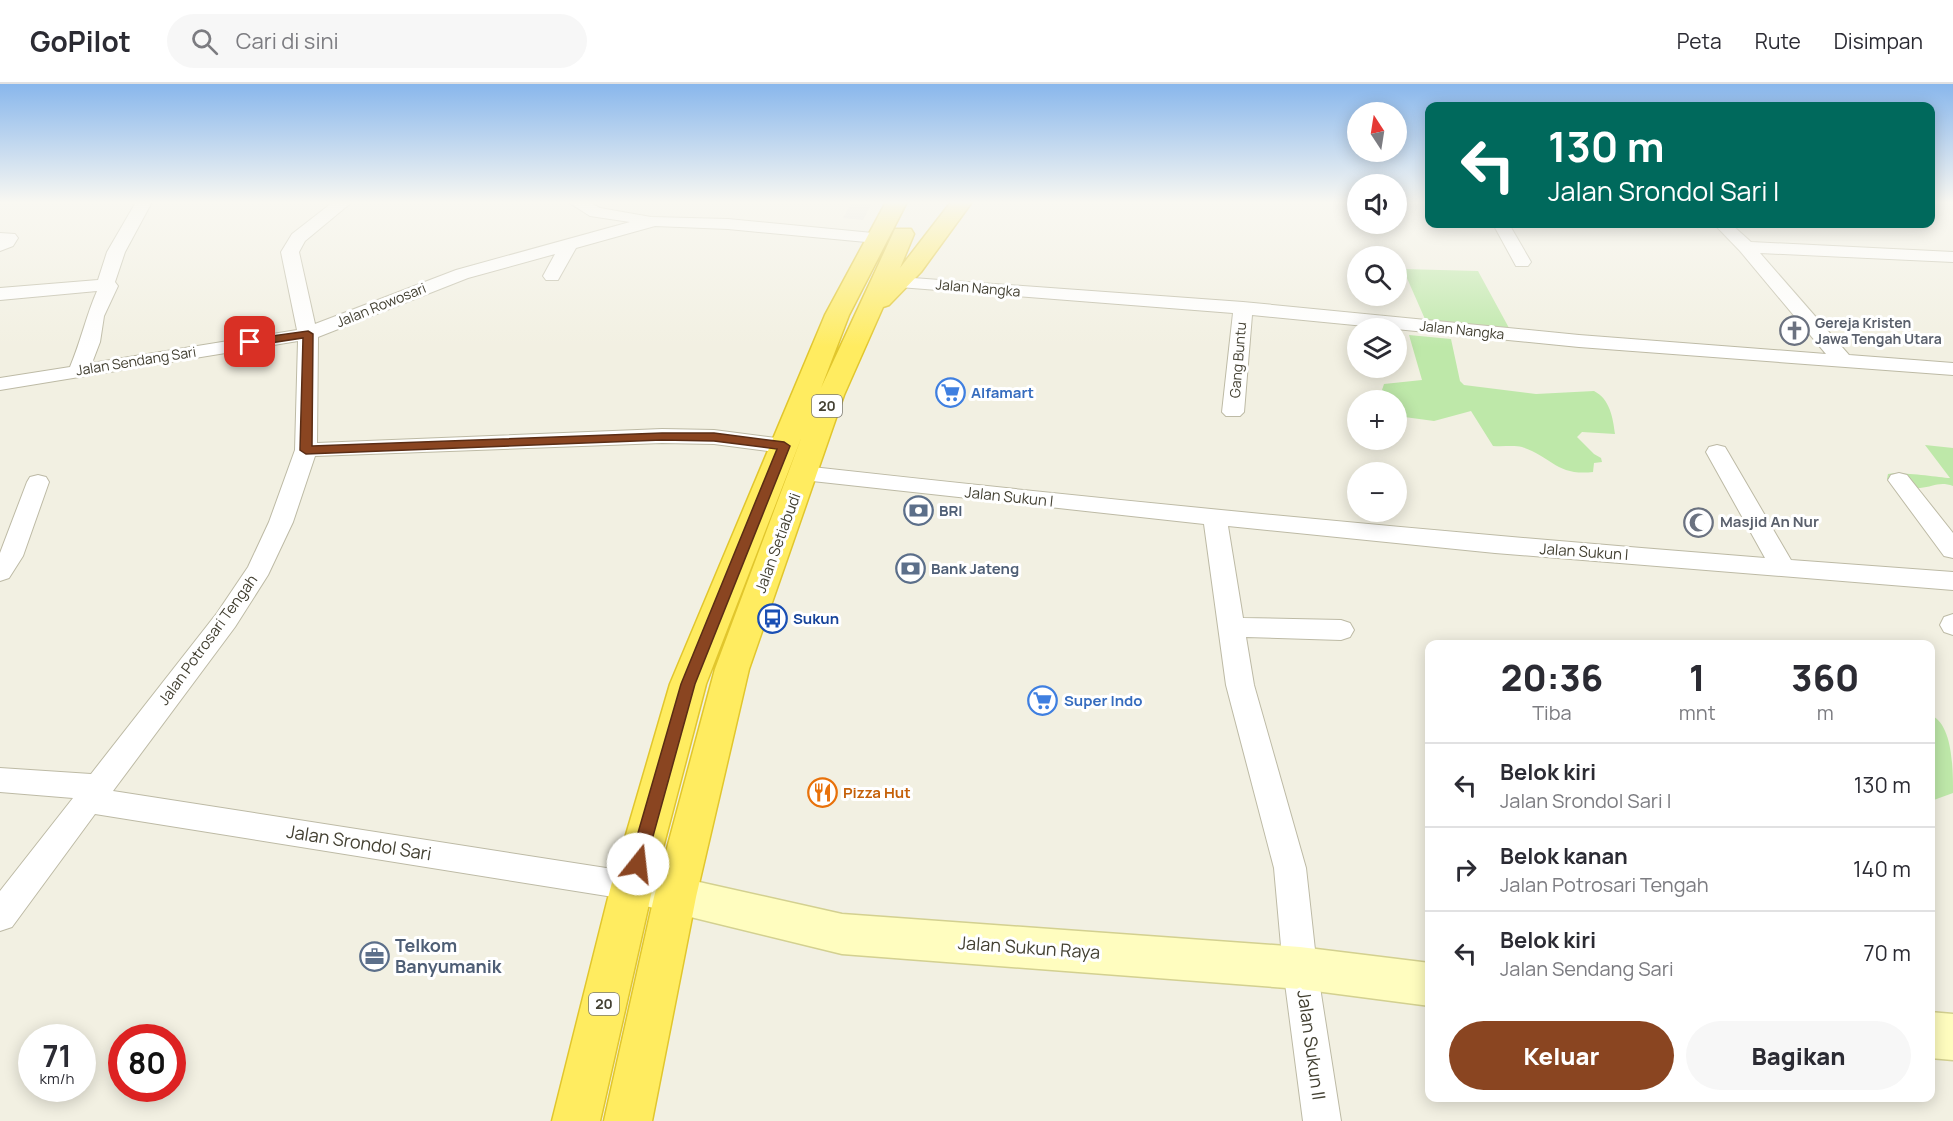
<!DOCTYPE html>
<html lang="id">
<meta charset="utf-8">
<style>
:root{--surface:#fff;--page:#f7f7f7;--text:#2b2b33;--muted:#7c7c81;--line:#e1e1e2;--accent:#8a4521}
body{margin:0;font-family:Manrope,sans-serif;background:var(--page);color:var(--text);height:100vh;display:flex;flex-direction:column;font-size:22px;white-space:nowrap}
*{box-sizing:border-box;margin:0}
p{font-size:20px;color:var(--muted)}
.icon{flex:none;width:33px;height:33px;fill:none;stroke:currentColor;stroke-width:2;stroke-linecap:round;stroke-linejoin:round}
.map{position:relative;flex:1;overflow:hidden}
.details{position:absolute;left:1425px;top:556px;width:510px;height:462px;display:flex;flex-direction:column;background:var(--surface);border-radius:12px;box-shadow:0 3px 15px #0003}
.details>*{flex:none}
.guide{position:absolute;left:1425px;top:18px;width:510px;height:126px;border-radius:12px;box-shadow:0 3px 15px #0003;background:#00695c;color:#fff;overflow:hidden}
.needle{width:39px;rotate:348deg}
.controls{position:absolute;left:1347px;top:18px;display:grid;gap:12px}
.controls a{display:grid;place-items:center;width:60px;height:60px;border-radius:50%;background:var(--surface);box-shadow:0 3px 15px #0003;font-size:30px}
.speed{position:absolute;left:18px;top:940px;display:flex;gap:12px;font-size:30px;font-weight:700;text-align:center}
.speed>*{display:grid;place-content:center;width:78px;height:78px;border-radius:50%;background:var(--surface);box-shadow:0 3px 15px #0003;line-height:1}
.speed small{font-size:15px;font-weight:400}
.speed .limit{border:9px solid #d22;background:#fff;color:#111}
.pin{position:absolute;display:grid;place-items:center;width:51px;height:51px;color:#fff;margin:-26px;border-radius:12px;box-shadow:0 3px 9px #0006}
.me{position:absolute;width:66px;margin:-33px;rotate:16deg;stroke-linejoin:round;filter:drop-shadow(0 0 4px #0008)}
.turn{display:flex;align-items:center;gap:21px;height:126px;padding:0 24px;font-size:27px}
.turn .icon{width:78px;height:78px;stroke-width:2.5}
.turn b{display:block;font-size:42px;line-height:51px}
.eta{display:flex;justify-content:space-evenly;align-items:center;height:102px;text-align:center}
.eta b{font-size:36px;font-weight:800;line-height:42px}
.action{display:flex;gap:12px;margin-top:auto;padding:12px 24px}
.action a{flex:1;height:69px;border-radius:36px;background:var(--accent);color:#fff;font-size:24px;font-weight:800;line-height:69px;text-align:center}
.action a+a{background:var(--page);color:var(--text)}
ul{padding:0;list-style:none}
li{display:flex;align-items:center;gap:18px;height:84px;padding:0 24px;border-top:2px solid var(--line)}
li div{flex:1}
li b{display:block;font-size:22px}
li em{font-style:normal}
header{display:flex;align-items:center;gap:36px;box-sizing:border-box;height:84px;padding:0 30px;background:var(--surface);border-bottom:2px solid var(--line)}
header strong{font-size:28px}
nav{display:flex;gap:33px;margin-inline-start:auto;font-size:21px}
.search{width:420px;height:54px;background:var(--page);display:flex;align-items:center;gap:15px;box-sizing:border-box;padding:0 21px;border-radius:33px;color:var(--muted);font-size:22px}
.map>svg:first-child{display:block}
.green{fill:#bee8a9}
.parking{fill:#e2e0db}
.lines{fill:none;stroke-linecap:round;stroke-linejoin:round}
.street-casing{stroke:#bdbaa5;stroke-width:2}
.secondary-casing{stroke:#d3d090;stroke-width:3}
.highway-casing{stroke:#e1c62d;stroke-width:3}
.street{fill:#fff;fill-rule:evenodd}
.secondary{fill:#fffdbf;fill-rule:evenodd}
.highway{fill:#ffec60;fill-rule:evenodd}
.route{fill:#8a4521;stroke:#5a2d15;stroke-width:1.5}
.labels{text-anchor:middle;stroke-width:6;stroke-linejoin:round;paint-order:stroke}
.far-street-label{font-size:14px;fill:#434032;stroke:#fff}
.far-worship-label{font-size:14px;font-weight:bold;fill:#5b616d;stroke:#fff;text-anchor:start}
.shield{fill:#fff;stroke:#7b7970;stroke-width:1.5}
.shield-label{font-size:14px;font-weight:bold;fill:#434032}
.shop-label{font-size:15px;font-weight:bold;fill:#366cbe;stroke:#fff;text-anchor:start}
.street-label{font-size:15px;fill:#434032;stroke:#fff}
.service-label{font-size:15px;font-weight:bold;fill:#4e5e75;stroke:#fff;text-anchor:start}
.worship-label{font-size:15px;font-weight:bold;fill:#5b616d;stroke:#fff;text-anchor:start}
.transit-label{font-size:15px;font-weight:bold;fill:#164399;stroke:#fff;text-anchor:start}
.food-label{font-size:15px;font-weight:bold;fill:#c56008;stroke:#fff;text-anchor:start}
.near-street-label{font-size:18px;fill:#434032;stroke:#fff}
.near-service-label{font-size:18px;font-weight:bold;fill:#4e5e75;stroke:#fff;text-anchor:start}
</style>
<header>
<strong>GoPilot</strong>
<div class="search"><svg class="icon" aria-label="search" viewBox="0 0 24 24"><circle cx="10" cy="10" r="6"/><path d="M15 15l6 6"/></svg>Cari di sini</div>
<nav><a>Peta</a><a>Rute</a><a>Disimpan</a></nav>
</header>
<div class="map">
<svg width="1953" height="1037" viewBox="0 0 1953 1037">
<rect width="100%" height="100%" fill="#f2f0e2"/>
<path class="green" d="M 1403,185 L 1478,187 L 1509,244 L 1428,242 Z
M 1409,251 L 1451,255 L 1460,297 L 1464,301 L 1536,310 L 1594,307 C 1610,315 1613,334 1615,350 L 1582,348 L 1577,353 L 1594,370 L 1601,374 L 1602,378 L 1594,379 L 1593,388 C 1556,392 1551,372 1522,363 C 1514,361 1502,363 1493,362 L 1471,327 L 1434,337 L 1397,332 L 1396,316 L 1385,316 L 1388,313 L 1382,306 L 1384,300 L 1422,296 Z
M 1925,361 L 1953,364 L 1953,402 C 1939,397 1933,403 1920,404 C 1908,405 1898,401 1887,395 L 1888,390 C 1898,387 1936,393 1950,394 Z
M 1931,631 C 1953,641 1953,685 1953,709 L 1931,717 Z"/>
<path class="parking" d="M 852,118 L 873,118 L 863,136 L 843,134 Z"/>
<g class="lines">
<defs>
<path id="street" d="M 136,118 L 152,118 L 125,168 L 115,198 L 118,202 L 104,232 L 100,258 L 92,279 L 297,246 L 281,168 L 292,150 L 333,118 L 352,118 L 305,157 L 299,168 L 315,240 L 456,186 L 630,138 L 590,132 L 568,118 L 589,118 L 600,124 L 651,133 L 728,135 L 883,150 L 886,154 L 883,158 L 877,159 L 728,145 L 655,142 L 576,164 L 558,196 L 546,196 L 543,192 L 555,170 L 468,194 L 318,253 L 317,359 L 662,345 L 714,346 L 784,355 L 792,357 L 795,362 L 792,367 L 784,369 L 714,360 L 662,359 L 315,372 L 293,438 L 268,491 L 235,543 L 113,707 L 632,788 L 643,792 L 648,802 L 643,812 L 632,816 L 95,730 L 12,843 L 0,847 L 0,807 L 73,714 L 0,708 L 0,684 L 91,690 L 217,529 L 248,483 L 269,438 L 295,366 L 298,257 L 0,306 L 0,294 L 70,283 C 81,257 86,232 97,207 L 0,216 L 0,204 L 98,196 L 107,168 Z
M 1493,140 L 1509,140 L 1531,178 L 1528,182 L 1516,182 Z
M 1714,140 L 1731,140 L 1751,158 L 1953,168 L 1953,178 L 1760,169 L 1849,271 L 1953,279 L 1953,291 L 1579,263 L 1252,231 L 1244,328 L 1240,332 L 1226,332 L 1222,328 L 1233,229 L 899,203 L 890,198 L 899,193 L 1243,218 L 1579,251 L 1826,270 L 1740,167 Z
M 0,149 L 15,150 L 18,154 L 13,162 L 0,167 Z
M 1717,361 L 1725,363 L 1728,368 L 1791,476 L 1953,488 L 1953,506 L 1495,469 L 1228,442 L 1243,534 L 1341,536 L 1350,539 L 1354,546 L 1350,553 L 1341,556 L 1246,553 L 1254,601 L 1306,784 L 1317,884 L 1341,1037 L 1303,1037 L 1283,884 L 1274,784 L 1226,601 L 1204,440 L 803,396 L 795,394 L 792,389 L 795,384 L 803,382 C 1124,418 1444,449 1765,474 L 1706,368 L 1709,363 Z
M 1899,389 L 1907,391 L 1953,449 L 1953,474 L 1944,472 L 1888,396 L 1891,391 Z
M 38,391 L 46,393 L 49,398 L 23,472 L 9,494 L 0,497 L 0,469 L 27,398 L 30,393 Z
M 1953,530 L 1953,551 L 1944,548 L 1940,541 L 1944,533 Z"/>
<path id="secondary" d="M 632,783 L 842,830 L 1300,863 L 1430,879 L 1430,922 L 1300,905 L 842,870 L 617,815 L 611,802 L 617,789 Z
M 1930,928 L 1953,930 L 1953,976 L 1930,974 Z"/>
<path id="highway" d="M 886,118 L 907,118 L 849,231 L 821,304 L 895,145 L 911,145 L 914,150 L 900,184 L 951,118 L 972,118 L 921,188 L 889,221 L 883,223 L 844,311 L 749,585 L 696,813 L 652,1037 L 604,1037 L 654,813 L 715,585 L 802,352 L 706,600 L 653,802 L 600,1037 L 552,1037 L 611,802 L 670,600 L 825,231 Z"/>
</defs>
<use href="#street" class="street-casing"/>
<use href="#secondary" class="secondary-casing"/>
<use href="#highway" class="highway-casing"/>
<use href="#street" class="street"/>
<use href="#secondary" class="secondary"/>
<use href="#highway" class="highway"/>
</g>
<linearGradient id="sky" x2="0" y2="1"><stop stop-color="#89b7ec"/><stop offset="0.45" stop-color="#f9f8f2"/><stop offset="1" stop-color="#f9f8f2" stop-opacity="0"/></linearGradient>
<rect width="1953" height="263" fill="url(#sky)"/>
<path class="route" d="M 308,247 L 313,250 L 312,362 L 662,349 L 714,349 L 784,358 L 790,362 L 695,600 L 644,785 L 638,787 L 632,785 L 629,780 L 681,600 L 777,365 L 714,357 L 662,356 L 306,370 L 300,366 L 303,254 L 250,262 L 245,258 L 250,255 Z"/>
<defs>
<symbol id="church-ring" viewBox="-11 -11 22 22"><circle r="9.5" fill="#fff" stroke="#6b7280" stroke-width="1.5"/><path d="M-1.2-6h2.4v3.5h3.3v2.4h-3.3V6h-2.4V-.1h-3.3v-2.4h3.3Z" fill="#6b7280"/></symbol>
<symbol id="supermarket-ring" viewBox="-11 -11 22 22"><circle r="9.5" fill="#fff" stroke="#3f7fe0" stroke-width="1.5"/><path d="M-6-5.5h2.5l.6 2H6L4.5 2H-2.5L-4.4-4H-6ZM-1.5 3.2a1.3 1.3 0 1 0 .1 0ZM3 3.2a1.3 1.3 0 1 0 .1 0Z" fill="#3f7fe0"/></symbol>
<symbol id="bank-ring" viewBox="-11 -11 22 22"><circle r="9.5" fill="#fff" stroke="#5c6f8a" stroke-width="1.5"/><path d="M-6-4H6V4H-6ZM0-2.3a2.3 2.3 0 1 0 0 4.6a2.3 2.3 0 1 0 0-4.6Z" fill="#5c6f8a"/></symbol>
<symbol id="mosque-ring" viewBox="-11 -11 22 22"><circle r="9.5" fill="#fff" stroke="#6b7280" stroke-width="1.5"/><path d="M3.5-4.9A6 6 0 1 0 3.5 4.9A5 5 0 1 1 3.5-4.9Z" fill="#6b7280"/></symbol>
<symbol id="bus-ring" viewBox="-11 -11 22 22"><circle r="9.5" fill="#fff" stroke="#1a4fb4" stroke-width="1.5"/><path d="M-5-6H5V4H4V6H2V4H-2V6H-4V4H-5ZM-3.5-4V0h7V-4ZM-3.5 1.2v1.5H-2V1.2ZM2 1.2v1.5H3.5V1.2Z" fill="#1a4fb4"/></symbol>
<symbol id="restaurant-ring" viewBox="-11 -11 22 22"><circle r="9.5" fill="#fff" stroke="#e8710a" stroke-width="1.5"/><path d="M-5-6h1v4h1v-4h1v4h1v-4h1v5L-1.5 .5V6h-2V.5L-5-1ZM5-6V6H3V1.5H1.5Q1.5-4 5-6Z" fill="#e8710a"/></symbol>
<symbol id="office-ring" viewBox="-11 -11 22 22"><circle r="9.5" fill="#fff" stroke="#5c6f8a" stroke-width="1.5"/><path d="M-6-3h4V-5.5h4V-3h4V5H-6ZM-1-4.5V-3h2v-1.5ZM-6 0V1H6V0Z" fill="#5c6f8a"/></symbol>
</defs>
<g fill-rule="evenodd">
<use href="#church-ring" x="1778" y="230" width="33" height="33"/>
<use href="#supermarket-ring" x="934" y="292" width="33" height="33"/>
<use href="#bank-ring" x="902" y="410" width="33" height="33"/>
<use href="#mosque-ring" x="1682" y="422" width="33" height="33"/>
<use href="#bank-ring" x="894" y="468" width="33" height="33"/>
<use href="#bus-ring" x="756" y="518" width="33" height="33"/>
<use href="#supermarket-ring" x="1026" y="600" width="33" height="33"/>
<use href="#restaurant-ring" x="806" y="692" width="33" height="33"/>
<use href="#office-ring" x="358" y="856" width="33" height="33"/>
</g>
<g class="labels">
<g class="far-street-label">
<text transform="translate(978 204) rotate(5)" y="5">Jalan Nangka</text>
<text transform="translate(381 221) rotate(-22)" y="5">Jalan Rowosari</text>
<text transform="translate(1462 246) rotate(6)" y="5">Jalan Nangka</text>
<text transform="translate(1238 276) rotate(-85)" y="5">Gang Buntu</text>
<text transform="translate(136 277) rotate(-9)" y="5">Jalan Sendang Sari</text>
</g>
<g class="far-worship-label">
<text x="1815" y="244">Gereja Kristen<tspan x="1815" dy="16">Jawa Tengah Utara</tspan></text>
</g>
<g class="shield">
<rect x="812" y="311" width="30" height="22" rx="4.5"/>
<rect x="589" y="909" width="30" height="22" rx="4.5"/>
</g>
<g class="shield-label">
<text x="827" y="327">20</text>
<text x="604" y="925">20</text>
</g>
<g class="shop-label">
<text x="971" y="314">Alfamart</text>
<text x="1064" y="622">Super Indo</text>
</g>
<g class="street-label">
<text transform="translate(1009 413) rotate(6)" y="5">Jalan Sukun I</text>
<text transform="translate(778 459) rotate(-70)" y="5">Jalan Setiabudi</text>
<text transform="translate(1584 468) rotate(4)" y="5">Jalan Sukun I</text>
<text transform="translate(208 556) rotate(-54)" y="5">Jalan Potrosari Tengah</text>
</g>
<g class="service-label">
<text x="939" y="432">BRI</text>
<text x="931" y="490">Bank Jateng</text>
</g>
<g class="worship-label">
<text x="1720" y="443">Masjid An Nur</text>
</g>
<g class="transit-label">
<text x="793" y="540">Sukun</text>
</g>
<g class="food-label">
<text x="843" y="714">Pizza Hut</text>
</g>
<g class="near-street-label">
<text transform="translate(359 759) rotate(9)" y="6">Jalan Srondol Sari</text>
<text transform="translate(1029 864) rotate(4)" y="6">Jalan Sukun Raya</text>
<text transform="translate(1311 961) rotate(82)" y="6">Jalan Sukun II</text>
</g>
<g class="near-service-label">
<text x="395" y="868">Telkom<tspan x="395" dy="21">Banyumanik</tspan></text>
</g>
</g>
</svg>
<div class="controls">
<a><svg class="needle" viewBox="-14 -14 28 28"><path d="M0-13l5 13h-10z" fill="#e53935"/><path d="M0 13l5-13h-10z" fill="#7c7c81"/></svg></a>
<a><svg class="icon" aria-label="sound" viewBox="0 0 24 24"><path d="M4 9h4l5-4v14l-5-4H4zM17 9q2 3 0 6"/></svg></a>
<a><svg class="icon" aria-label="search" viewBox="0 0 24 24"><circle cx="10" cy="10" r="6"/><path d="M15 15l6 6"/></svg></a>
<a><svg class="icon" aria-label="layers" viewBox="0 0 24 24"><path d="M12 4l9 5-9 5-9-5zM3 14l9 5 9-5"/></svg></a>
<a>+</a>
<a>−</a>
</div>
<div class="speed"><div>71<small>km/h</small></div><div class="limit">80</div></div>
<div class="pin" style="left:250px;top:258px;background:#d93025"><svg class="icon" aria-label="arrive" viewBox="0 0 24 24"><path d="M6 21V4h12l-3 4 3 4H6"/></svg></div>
<svg class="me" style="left:638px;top:780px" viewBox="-20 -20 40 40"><circle r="19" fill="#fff"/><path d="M0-13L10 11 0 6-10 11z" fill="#8a4521"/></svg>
<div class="guide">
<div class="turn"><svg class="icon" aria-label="left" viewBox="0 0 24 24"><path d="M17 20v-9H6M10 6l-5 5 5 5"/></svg><div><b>130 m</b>Jalan Srondol Sari I</div></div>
</div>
<section class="details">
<div class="eta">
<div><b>20:36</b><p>Tiba</p></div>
<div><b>1</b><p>mnt</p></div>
<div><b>360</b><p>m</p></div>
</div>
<ul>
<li><svg class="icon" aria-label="left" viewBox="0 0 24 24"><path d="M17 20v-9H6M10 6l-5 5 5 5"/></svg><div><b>Belok kiri</b><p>Jalan Srondol Sari I</p></div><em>130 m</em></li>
<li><svg class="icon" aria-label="right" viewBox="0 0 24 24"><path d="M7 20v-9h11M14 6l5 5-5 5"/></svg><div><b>Belok kanan</b><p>Jalan Potrosari Tengah</p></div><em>140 m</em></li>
<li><svg class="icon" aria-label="left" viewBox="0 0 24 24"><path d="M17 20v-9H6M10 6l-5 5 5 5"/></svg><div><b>Belok kiri</b><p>Jalan Sendang Sari</p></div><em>70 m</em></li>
</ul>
<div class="action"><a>Keluar</a><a>Bagikan</a></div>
</section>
</div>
